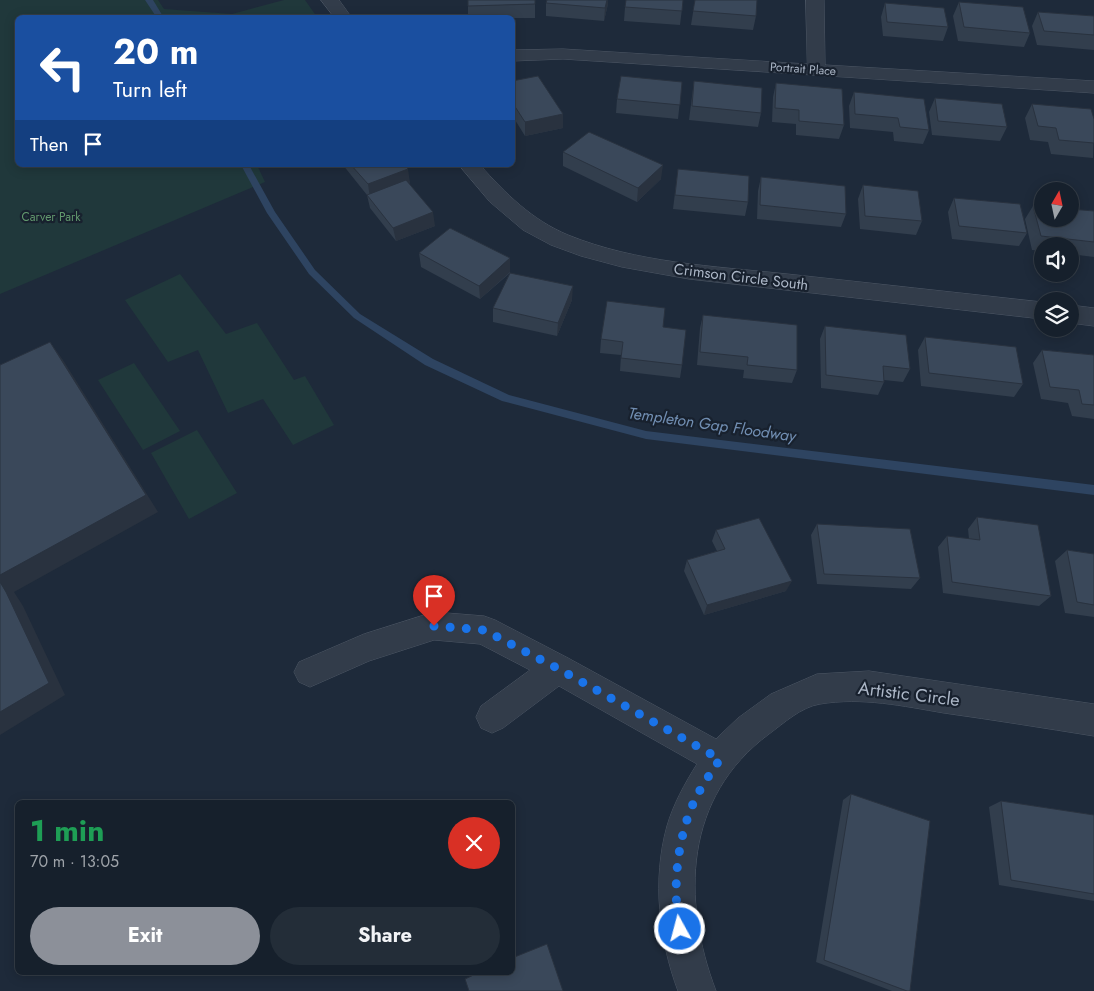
<!DOCTYPE html>
<meta charset="utf-8">
<style>
:root{--surface:#16202c;--page:#232d38;--text:#f1f3f6;--muted:#9ea3a9;--line:#353e48;--accent:#8c9099}
body{margin:0;font-family:Jost,sans-serif;background:var(--page);color:var(--text);height:100vh;display:flex;flex-direction:column;font-size:19px;white-space:nowrap}
*{box-sizing:border-box;margin:0}
p{font-size:16px;color:var(--muted)}
.icon{flex:none;width:28px;height:28px;fill:none;stroke:currentColor;stroke-width:2;stroke-linecap:round;stroke-linejoin:round}
.map{position:relative;flex:1;overflow:hidden}
.panel{position:absolute;left:15px;top:800px;width:500px;height:175px;display:flex;flex-direction:column;background:var(--surface);border-radius:8px;box-shadow:0 2px 12px #0003,0 0 0 1px var(--line)}
.panel>*{flex:none}
.guide{position:absolute;left:15px;top:15px;width:500px;height:152px;border-radius:8px;box-shadow:0 2px 12px #0003,0 0 0 1px var(--line);background:#1a4fa0;color:#fff;overflow:hidden}
.needle{width:32px;rotate:9deg}
.tools{position:absolute;left:1034px;top:182px;display:grid;gap:10px}
.tools a{display:grid;place-items:center;width:45px;height:45px;border-radius:50%;background:var(--surface);box-shadow:0 2px 12px #0003,0 0 0 1px var(--line);font-size:25px}
.pin{position:absolute;display:grid;place-items:center;width:42px;height:42px;color:#fff;margin:-51px -21px;border-radius:50% 50% 50% 0;rotate:-45deg;box-shadow:0 0 5px #0007}
.pin .icon{rotate:45deg}
.me{position:absolute;width:55px;margin:-28px;rotate:353deg;stroke-linejoin:round;filter:drop-shadow(0 0 4px #0008)}
.turn{display:flex;align-items:center;gap:18px;height:105px;padding:0 15px;font-size:22px}
.turn .icon{width:65px;height:65px;stroke-width:2.5}
.turn b{display:block;font-size:35px;line-height:42px}
.then{display:flex;align-items:center;height:48px;padding:0 15px;background:#0003;gap:10px;font-size:19px}
.round{display:grid;place-items:center;flex:none;width:52px;height:52px;border-radius:26px;background:var(--page)}
.summary{display:flex;align-items:center;justify-content:space-between;height:85px;padding:0 15px}
h1{font-size:30px;font-weight:700;line-height:38px;color:#1e9e55}
.cta{display:flex;gap:10px;margin-top:auto;padding:10px 15px}
.cta a{flex:1;height:58px;border-radius:30px;background:var(--accent);color:#fff;font-size:20px;font-weight:700;line-height:58px;text-align:center}
.cta a+a{background:var(--page);color:var(--text)}
.map>svg:first-child{display:block}
.green{fill:#20383b}
.lines{fill:none;stroke-linecap:round;stroke-linejoin:round}
.stream{fill:#2e4461;fill-rule:evenodd}
.minor-casing{stroke:#4d5765;stroke-width:1}
.minor{fill:#323c4a;fill-rule:evenodd}
.wall{fill:#323e4d}
.shaded-wall{fill:#29323f}
.building{fill:#3a485a;stroke:#29323f}
.route{stroke:#1a73e8;stroke-width:9;stroke-dasharray:0 16.2}
.labels{text-anchor:middle;stroke-width:4.5;stroke-linejoin:round;paint-order:stroke}
.far-street-label{font-size:12px;fill:#acb7c7;stroke:#18212e}
.far-park-label{font-size:12px;fill:#62996e;stroke:#18212e}
.street-label{font-size:15px;fill:#acb7c7;stroke:#18212e}
.water-label{font-size:16px;font-style:italic;fill:#718eb2;stroke:#18212e}
.near-street-label{font-size:18px;fill:#acb7c7;stroke:#18212e}
</style>
<div class="map">
<svg width="1094" height="991" viewBox="0 0 1094 991">
<rect width="100%" height="100%" fill="#1e2a3a"/>
<path class="green" d="M 0,0 L 158,0 L 164,9 L 232,14 L 284,0 L 305,0 L 317,17 L 18,18 L 18,165 L 257,165 L 265,182 L 0,294 Z
M 180,274 L 226,334 L 257,323 L 294,380 L 305,376 L 334,425 L 293,445 L 263,399 L 228,413 L 198,350 L 168,362 L 125,300 Z
M 134,363 L 180,431 L 143,450 L 98,380 Z
M 197,430 L 237,493 L 189,519 L 151,453 Z"/>
<g class="lines">
<path class="stream" d="M 145,0 L 153,0 L 164,18 L 157,18 Z
M 241,165 L 249,165 L 275,212 L 315,270 L 360,314 L 433,359 L 509,395 L 646,431 L 1094,485 L 1094,495 L 646,439 L 502,401 L 425,365 L 354,318 L 309,274 L 267,213 Z"/>
<defs>
<path id="minor" d="M 321,0 L 339,0 L 352,18 L 335,18 Z
M 806,0 L 824,0 L 825,65 L 1094,81 L 1094,93 L 563,59 L 512,61 L 512,50 L 563,49 L 807,64 Z
M 459,165 L 480,165 C 506,194 532,220 568,235 C 637,263 713,266 787,274 C 872,283 957,293 1042,302 L 1042,319 L 689,279 L 622,267 L 581,256 L 551,245 L 523,230 L 490,202 Z
M 1070,305 L 1094,308 L 1094,326 L 1070,323 Z
M 434,612 L 484,616 L 495,620 L 568,658 L 716,739 L 738,718 L 771,694 L 817,674 L 869,671 L 1094,704 L 1094,736 C 1044,728 994,720 944,713 C 903,706 862,697 820,704 C 801,707 784,723 769,734 C 684,797 681,899 716,991 L 678,991 C 659,940 652,880 667,826 C 673,805 685,783 697,764 L 559,686 L 503,728 L 492,733 L 481,728 L 476,717 L 481,706 L 530,670 L 480,644 L 434,640 L 369,661 L 310,687 L 299,682 L 294,672 L 299,662 L 364,634 Z"/>
</defs>
<use href="#minor" class="minor-casing"/>
<use href="#minor" class="minor"/>
</g>
<path class="wall" d="M 683,0 L 680,25 L 624,21 L 625,7 Z
M 695,0 L 756,16 L 753,30 L 691,25 Z
M 959,2 L 1030,33 L 1024,47 L 958,41 L 953,16 Z
M 546,3 L 608,4 L 604,21 L 546,16 Z
M 885,3 L 948,27 L 943,41 L 883,36 L 881,17 Z
M 535,4 L 535,18 L 468,18 L 468,6 Z
M 1038,12 L 1094,16 L 1094,50 L 1037,45 L 1032,26 Z
M 512,81 L 563,114 L 563,128 L 525,136 L 512,115 Z
M 694,81 L 761,113 L 758,127 L 689,120 Z
M 682,82 L 678,119 L 616,113 L 617,99 Z
M 776,83 L 844,125 L 839,139 L 796,135 L 796,124 L 772,122 L 773,97 Z
M 854,92 L 929,130 L 923,144 L 894,141 L 893,132 L 850,128 L 849,106 Z
M 935,98 L 1007,127 L 1000,141 L 932,135 L 929,112 Z
M 1032,104 L 1094,119 L 1093,158 L 1051,154 L 1048,142 L 1030,140 L 1025,118 Z
M 563,152 L 661,179 L 637,202 L 563,166 Z
M 343,165 L 404,165 L 410,183 L 409,183 L 435,226 L 396,241 L 370,208 L 367,195 Z
M 678,169 L 748,202 L 745,216 L 673,209 Z
M 761,177 L 846,214 L 841,227 L 757,219 L 758,191 Z
M 863,185 L 922,221 L 916,235 L 860,229 L 858,199 Z
M 954,198 L 1027,233 L 1019,246 L 952,239 L 948,212 Z
M 1033,206 L 1094,211 L 1094,257 L 1070,254 L 1070,246 L 1042,246 L 1042,251 L 1032,250 L 1025,219 Z
M 419,253 L 510,272 L 510,273 L 572,300 L 557,336 L 493,322 L 493,308 L 510,273 L 480,299 L 421,267 Z
M 703,315 L 797,370 L 792,383 L 743,378 L 744,370 L 697,365 L 700,328 Z
M 825,326 L 910,369 L 903,382 L 884,380 L 884,382 L 878,395 L 821,388 L 820,339 Z
M 663,327 L 682,365 L 680,378 L 620,371 L 621,355 L 600,353 L 601,339 Z
M 925,337 L 1023,384 L 1014,397 L 921,386 L 918,350 Z
M 1042,350 L 1094,355 L 1094,419 L 1072,416 L 1068,403 L 1041,399 L 1033,363 Z
M 977,517 L 1051,596 L 1039,606 L 943,593 L 938,547 L 947,536 L 969,539 L 968,529 Z
M 817,524 L 920,578 L 911,589 L 817,584 L 811,535 Z
M 716,530 L 786,591 L 704,615 L 684,571 L 687,560 L 717,551 L 712,541 Z
M 1067,550 L 1094,554 L 1094,617 L 1065,613 L 1055,561 Z
M 851,794 L 910,991 L 892,991 L 816,962 L 843,800 Z
M 1001,801 L 1094,815 L 1094,901 L 999,885 L 989,807 Z"/>
<path class="shaded-wall" d="M 607,0 L 608,0 L 608,4 L 604,21 L 605,8 Z
M 563,114 L 563,128 L 525,136 L 525,122 Z
M 663,165 L 661,179 L 637,202 L 638,188 Z
M 408,169 L 410,183 L 370,198 L 368,184 Z
M 433,212 L 435,226 L 396,241 L 393,228 Z
M 510,258 L 510,272 L 480,299 L 479,286 Z
M 573,286 L 572,300 L 557,336 L 558,323 Z
M 50,342 L 63,360 L 158,512 L 14,592 L 23,606 L 65,695 L 0,735 L 0,575 Z
M 792,581 L 786,591 L 704,615 L 707,605 Z"/>
<path class="building" d="M 468,0 L 535,0 L 535,4 L 468,6 Z
M 547,0 L 607,0 L 605,8 L 546,3 Z
M 626,0 L 683,0 L 682,11 L 625,7 Z
M 695,0 L 757,0 L 756,16 L 693,11 Z
M 959,2 L 1023,7 L 1030,33 L 964,27 Z
M 885,3 L 944,8 L 948,27 L 887,22 Z
M 1038,12 L 1094,16 L 1094,35 L 1044,31 Z
M 538,76 L 563,114 L 525,122 L 512,102 L 512,81 Z
M 621,76 L 682,82 L 680,105 L 617,99 Z
M 694,81 L 762,88 L 761,113 L 692,106 Z
M 776,83 L 842,89 L 844,125 L 799,121 L 799,110 L 775,108 Z
M 854,92 L 924,99 L 929,130 L 900,127 L 898,118 L 855,114 Z
M 935,98 L 1002,104 L 1007,127 L 938,121 Z
M 1032,104 L 1091,109 L 1094,119 L 1094,143 L 1059,140 L 1056,128 L 1038,126 Z
M 589,132 L 663,165 L 638,188 L 563,152 Z
M 351,165 L 404,165 L 408,169 L 368,184 Z
M 678,169 L 749,176 L 748,202 L 675,195 Z
M 761,177 L 845,186 L 846,214 L 760,205 Z
M 406,180 L 433,212 L 393,228 L 367,195 Z
M 863,185 L 918,191 L 922,221 L 865,216 Z
M 954,198 L 1020,204 L 1027,233 L 959,226 Z
M 1033,206 L 1042,206 L 1042,219 L 1070,219 L 1070,209 L 1094,211 L 1094,242 L 1041,236 Z
M 450,228 L 510,258 L 479,286 L 419,253 Z
M 510,273 L 573,286 L 558,323 L 493,308 Z
M 607,301 L 665,308 L 663,327 L 686,330 L 682,365 L 621,358 L 623,342 L 601,339 Z
M 703,315 L 797,325 L 797,370 L 747,365 L 748,357 L 700,352 Z
M 825,326 L 906,335 L 910,369 L 883,366 L 884,382 L 826,375 Z
M 925,337 L 1016,347 L 1023,384 L 929,373 Z
M 50,342 L 146,495 L 0,575 L 0,365 Z
M 1042,350 L 1094,355 L 1094,405 L 1082,404 L 1079,390 L 1050,387 Z
M 977,517 L 1038,525 L 1051,596 L 952,582 L 947,536 L 980,540 Z
M 759,518 L 792,581 L 707,605 L 687,560 L 725,549 L 716,530 Z
M 817,524 L 910,529 L 920,578 L 824,574 Z
M 1067,550 L 1094,554 L 1094,605 L 1077,602 Z
M 0,582 L 6,592 L 49,683 L 0,712 Z
M 851,794 L 930,821 L 910,991 L 907,991 L 824,960 Z
M 1001,801 L 1094,815 L 1094,894 L 1011,880 Z
M 547,944 L 563,991 L 469,991 L 465,979 L 480,972 L 512,972 L 512,958 Z"/>
<g class="lines">
<path class="route" d="M 434,626 L 484,630 L 557,668 L 720,759 C 713,770 705,781 699,792 C 678,829 671,888 680,929"/>
</g>
<g class="labels">
<g class="far-street-label">
<text transform="translate(803 69) rotate(4)" y="4">Portrait Place</text>
</g>
<g class="far-park-label">
<text x="51" y="221">Carver Park</text>
</g>
<g class="street-label">
<text transform="translate(741 277) rotate(7)" y="5">Crimson Circle South</text>
</g>
<g class="water-label">
<text transform="translate(712 424) rotate(8)" y="6">Templeton Gap Floodway</text>
</g>
<g class="near-street-label">
<text transform="translate(909 694) rotate(7)" y="6">Artistic Circle</text>
</g>
</g>
</svg>
<div class="tools">
<a><svg class="needle" viewBox="-14 -14 28 28"><path d="M0-13l5 13h-10z" fill="#e53935"/><path d="M0 13l5-13h-10z" fill="#9ea3a9"/></svg></a>
<a><svg class="icon" aria-label="sound" viewBox="0 0 24 24"><path d="M4 9h4l5-4v14l-5-4H4zM17 9q2 3 0 6"/></svg></a>
<a><svg class="icon" aria-label="layers" viewBox="0 0 24 24"><path d="M12 4l9 5-9 5-9-5zM3 14l9 5 9-5"/></svg></a>
</div>
<div class="pin" style="left:434px;top:626px;background:#d93025"><svg class="icon" aria-label="arrive" viewBox="0 0 24 24"><path d="M6 21V4h12l-3 4 3 4H6"/></svg></div>
<svg class="me" style="left:680px;top:929px" viewBox="-20 -20 40 40"><circle r="17" fill="#1a73e8" stroke="#fff" stroke-width="3"/><path d="M0-11L8 9 0 5-8 9z" fill="#fff"/></svg>
<div class="guide">
<div class="turn"><svg class="icon" aria-label="left" viewBox="0 0 24 24"><path d="M17 20v-9H6M10 6l-5 5 5 5"/></svg><div><b>20 m</b>Turn left</div></div>
<div class="then">Then<svg class="icon" aria-label="arrive" viewBox="0 0 24 24"><path d="M6 21V4h12l-3 4 3 4H6"/></svg></div>
</div>
<section class="panel">
<div class="summary"><div><h1>1 min</h1><p>70 m · 13:05</p></div><a class="round" style="background:#d93025;color:#fff"><svg class="icon" aria-label="close" viewBox="0 0 24 24"><path d="M6 6l12 12M18 6L6 18"/></svg></a></div>
<div class="cta"><a>Exit</a><a>Share</a></div>
</section>
</div>
